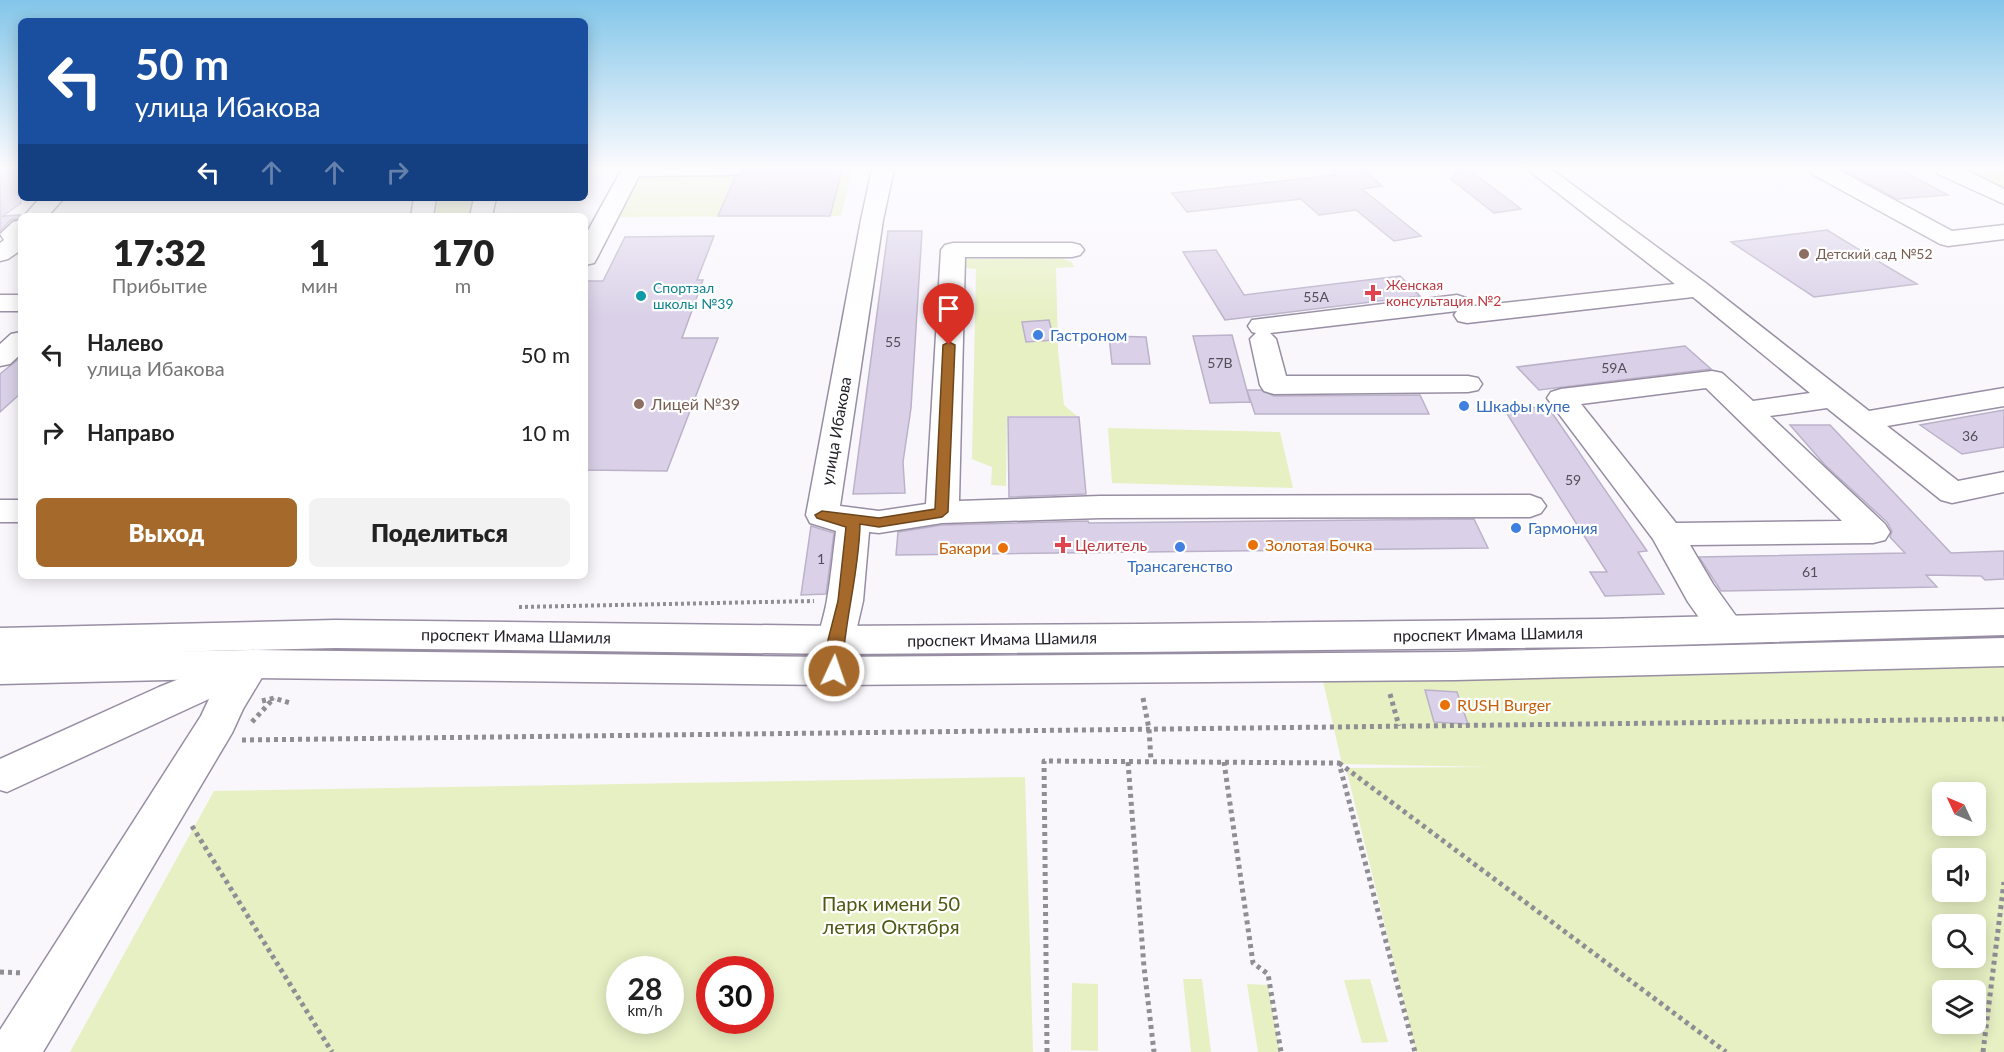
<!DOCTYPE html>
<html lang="ru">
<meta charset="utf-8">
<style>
:root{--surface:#fff;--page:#f2f2f2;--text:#222;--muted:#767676;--accent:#a56a2b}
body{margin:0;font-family:Lato,sans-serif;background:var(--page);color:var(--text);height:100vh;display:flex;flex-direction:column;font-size:22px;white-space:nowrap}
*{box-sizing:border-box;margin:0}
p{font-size:20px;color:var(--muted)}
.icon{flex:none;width:33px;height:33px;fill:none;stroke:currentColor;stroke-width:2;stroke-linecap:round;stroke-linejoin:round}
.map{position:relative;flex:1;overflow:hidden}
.details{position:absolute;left:18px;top:213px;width:570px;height:366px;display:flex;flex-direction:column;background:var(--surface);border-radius:9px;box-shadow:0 3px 15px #0003}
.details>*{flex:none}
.banner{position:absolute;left:18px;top:18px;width:570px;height:183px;border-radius:9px;box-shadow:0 3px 15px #0003;background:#1a4fa0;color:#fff;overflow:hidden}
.needle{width:39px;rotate:314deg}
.buttons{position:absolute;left:1932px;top:782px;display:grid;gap:12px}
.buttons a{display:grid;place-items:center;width:54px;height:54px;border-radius:9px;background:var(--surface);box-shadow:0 3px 15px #0003;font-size:30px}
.speed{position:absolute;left:606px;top:956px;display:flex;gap:12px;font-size:30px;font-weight:700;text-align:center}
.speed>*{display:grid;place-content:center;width:78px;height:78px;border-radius:50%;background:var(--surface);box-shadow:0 3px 15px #0003;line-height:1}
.speed small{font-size:15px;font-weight:400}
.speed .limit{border:9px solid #d22;background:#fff;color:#111}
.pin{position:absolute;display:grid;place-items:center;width:51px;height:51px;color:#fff;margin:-62px -26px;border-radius:50% 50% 50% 0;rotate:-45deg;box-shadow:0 0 6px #0007}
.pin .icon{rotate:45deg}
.me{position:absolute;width:66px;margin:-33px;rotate:3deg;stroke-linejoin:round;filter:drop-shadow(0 0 4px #0008)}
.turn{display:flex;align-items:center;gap:21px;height:126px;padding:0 18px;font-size:27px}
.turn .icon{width:78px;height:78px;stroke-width:2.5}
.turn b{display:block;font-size:42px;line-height:51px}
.lanes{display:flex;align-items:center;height:57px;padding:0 18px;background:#0003;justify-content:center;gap:30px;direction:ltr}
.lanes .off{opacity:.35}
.eta{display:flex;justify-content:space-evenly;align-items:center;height:102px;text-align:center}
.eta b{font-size:36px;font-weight:800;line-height:42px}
.action{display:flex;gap:12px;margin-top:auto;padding:12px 18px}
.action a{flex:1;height:69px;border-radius:9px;background:var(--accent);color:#fff;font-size:24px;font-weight:800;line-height:69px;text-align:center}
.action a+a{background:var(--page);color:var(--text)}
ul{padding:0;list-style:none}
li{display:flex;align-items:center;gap:18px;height:78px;padding:0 18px}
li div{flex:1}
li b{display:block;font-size:22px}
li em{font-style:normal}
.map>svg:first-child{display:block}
.green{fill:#e7f0c3;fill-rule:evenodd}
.building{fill:#dad1e8;stroke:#bbb2c9;stroke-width:1.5}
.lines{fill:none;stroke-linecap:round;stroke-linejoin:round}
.minor-casing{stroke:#988ea3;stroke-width:3}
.major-casing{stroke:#988ea3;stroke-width:3}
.path-far1{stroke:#908e94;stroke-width:4;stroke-dasharray:3 3;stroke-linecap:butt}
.path{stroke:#908e94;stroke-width:5;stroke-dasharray:4 4;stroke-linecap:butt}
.minor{fill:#fff;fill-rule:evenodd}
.major{fill:#fff;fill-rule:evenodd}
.route{fill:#a56a2b;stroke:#6b451c;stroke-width:1.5}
.education-dot{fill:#8d6e63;stroke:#fff;stroke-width:2}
.health-dot{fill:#e0444e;stroke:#fff;stroke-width:2}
.culture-dot{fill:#0f9aa8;stroke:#fff;stroke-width:2}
.shop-dot{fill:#3f7fe0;stroke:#fff;stroke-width:2}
.food-dot{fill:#e8710a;stroke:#fff;stroke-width:2}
.labels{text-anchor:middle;stroke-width:4.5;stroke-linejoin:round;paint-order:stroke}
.far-education-label{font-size:14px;fill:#785e54;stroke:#fff;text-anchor:start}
.far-health-label{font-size:14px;fill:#be3a42;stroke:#fff;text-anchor:start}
.far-culture-label{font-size:14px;fill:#0d838f;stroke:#fff;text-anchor:start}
.number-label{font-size:14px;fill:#524d59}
.shop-label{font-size:16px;fill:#366cbe;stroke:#fff;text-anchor:start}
.education-label{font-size:16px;fill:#785e54;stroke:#fff;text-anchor:start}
.street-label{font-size:16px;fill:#252129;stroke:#fff}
.health-label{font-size:16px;fill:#be3a42;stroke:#fff;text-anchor:start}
.food-label{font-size:16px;fill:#c56008;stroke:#fff;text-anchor:start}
.near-park-label{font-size:20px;fill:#505913;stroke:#fff}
</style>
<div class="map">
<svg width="2004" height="1052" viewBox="0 0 2004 1052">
<rect width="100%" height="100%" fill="#f9f7fc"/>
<path class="green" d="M 626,169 L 853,169 L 841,216 L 604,217 Z
M 1954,169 L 2004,169 L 2004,194 Z
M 438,198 L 474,198 L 473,216 L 435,216 Z
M 1061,258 L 1072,262 L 1074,267 L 1056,268 L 1058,350 L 1064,405 L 1077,416 L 1007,416 L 1006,486 L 991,485 L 992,467 L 972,459 L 976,269 L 962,268 L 962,259 Z
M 1108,428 L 1280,432 L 1293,488 L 1112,483 Z
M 2004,667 L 2004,1052 L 1416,1052 L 1346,768 L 1490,767 L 1342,764 L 1323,681 ZM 1942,792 L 1976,792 L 1976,825 L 1942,825 ZM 1942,858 L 1976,858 L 1976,891 L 1942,891 ZM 1942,924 L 1976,924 L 1976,957 L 1942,957 ZM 1942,990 L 1976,990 L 1976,1023 L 1942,1023 Z
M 1025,777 L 1033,1052 L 70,1052 L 214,791 ZM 620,969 L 670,969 L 670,1020 L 620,1020 ZM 710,969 L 760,969 L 760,1020 L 710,1020 Z
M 1183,979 L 1202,979 L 1211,1052 L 1191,1052 Z
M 1370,979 L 1388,1042 L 1362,1043 L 1344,980 Z
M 1072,983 L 1098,984 L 1098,1051 L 1071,1050 Z
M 1247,984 L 1268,985 L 1280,1052 L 1258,1052 Z"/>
<path class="building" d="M 0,169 L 21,169 L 21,203 L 3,216 L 21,215 L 21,218 L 11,220 L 0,231 Z
M 1329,169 L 1363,169 L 1382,186 L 1362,189 L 1421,236 L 1394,241 L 1356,210 L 1319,215 L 1301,199 L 1187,212 L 1172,193 L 1335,175 Z
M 1458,169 L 1468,169 L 1521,209 L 1494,213 L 1451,179 Z
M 1842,169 L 1899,169 L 1948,195 L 1897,199 Z
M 744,170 L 842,171 L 830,216 L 718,216 L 735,177 L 740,176 Z
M 1827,230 L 1881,263 L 1917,284 L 1814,297 L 1731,242 Z
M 888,231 L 922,231 L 911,408 L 903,462 L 905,493 L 853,494 Z
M 714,236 L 697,280 L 703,280 L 682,338 L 718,338 L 667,471 L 585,470 L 585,281 L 603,281 L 625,237 Z
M 1216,250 L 1244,295 L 1400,276 L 1420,296 L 1225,320 L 1183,252 Z
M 1049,320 L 1054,340 L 1026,342 L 1022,322 Z
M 1232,335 L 1250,402 L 1210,403 L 1193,336 Z
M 1109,336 L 1146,337 L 1150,364 L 1112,364 Z
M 1685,346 L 1711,369 L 1539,390 L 1517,367 Z
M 21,357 L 21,393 L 0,412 L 0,374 Z
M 1247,390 L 1261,390 L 1274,396 L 1420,395 L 1429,414 L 1255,414 Z
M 1548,407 L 1647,551 L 1638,552 L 1664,594 L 1605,596 L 1590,572 L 1607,572 L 1504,409 Z
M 2004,410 L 2004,447 L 1962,454 L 1920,425 Z
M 1008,417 L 1079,417 L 1086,494 L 1009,497 Z
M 1790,425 L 1830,425 L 1951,553 L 2004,551 L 2004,579 L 1985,580 L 1981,576 L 1926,575 L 1937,587 L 1721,591 L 1699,557 L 1905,553 L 1890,537 L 1892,531 L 1887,522 L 1825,465 Z
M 1474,519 L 1488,548 L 896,555 L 898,532 L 942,525 L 1088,521 L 1089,523 Z
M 811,526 L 834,533 L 826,594 L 801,595 Z
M 1425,690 L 1457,692 L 1468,724 L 1434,722 Z"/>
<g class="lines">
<defs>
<path id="minor" d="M 622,169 L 742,169 L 740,174 L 732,175 L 639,176 L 597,258 L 594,263 L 585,265 L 585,236 Z
M 872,169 L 894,169 L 883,220 L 840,506 L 879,511 L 926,504 L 941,250 L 945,245 L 953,243 L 1072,243 L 1080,245 L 1084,250 L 1080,255 L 1072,257 L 965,257 L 959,501 L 1100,496 L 1530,495 L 1541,499 L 1546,506 L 1541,513 L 1530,517 L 1100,518 L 942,523 L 879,533 L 869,532 L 863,601 L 854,640 L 853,671 L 847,681 L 834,685 L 821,681 C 807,657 823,626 827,600 C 831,577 833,554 836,531 L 810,523 L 806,515 L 861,220 Z
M 1527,169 L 1551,169 L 1707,284 L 1869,411 L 2004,388 L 2004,406 L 1887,426 L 1958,481 L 2004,472 L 2004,492 L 1952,503 L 1941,500 L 1827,408 L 1770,416 L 1885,524 L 1890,532 L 1885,540 L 1873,543 L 1690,545 L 1713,584 L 1746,630 L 1741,640 L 1728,643 L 1715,640 L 1688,602 L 1653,539 L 1547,398 L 1551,392 L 1561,389 L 1712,371 L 1722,373 L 1753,401 L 1810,393 L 1693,297 L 1467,323 L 1458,321 L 1454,315 L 1457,311 L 1270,333 L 1276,339 L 1286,376 L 1468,376 L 1478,378 L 1482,384 L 1478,390 L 1468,392 L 1274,394 L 1264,391 L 1260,385 L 1250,339 L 1256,333 L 1252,332 L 1248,326 L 1252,320 L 1457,295 L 1466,298 L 1470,303 L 1467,307 L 1675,284 ZM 1706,388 L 1842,521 L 1676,523 L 1581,404 Z
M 1810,169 L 1837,169 L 1952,231 L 2004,225 L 2004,239 L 1948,246 L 1940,244 L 1812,174 Z
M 1936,169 L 1964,169 L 2004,189 L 2004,204 L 1938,174 Z
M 40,198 L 64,198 L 48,216 L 24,216 Z
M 414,198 L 436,198 L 433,216 L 411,216 Z
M 474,198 L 496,198 L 492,216 L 470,216 Z
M 21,220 L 21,250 L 8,259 L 0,261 L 0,243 L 4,240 L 0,234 L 13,222 Z
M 0,295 L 21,295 L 21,311 L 0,311 Z
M 21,332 L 21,354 L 10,364 L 0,366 L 0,344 L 11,334 Z
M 0,500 L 21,500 L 21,522 L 0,522 Z
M 251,650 L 264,654 L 270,664 L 243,709 L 232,733 L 43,1052 L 0,1052 L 0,1030 L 201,716 L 209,699 L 7,792 L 0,790 L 0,759 L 159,687 Z"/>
<path id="major" d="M 2004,609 L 2004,635 L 1602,647 L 1140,652 L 836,654 L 335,648 L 164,652 L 251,650 L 834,657 L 1455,652 L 2004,638 L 2004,666 L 1455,680 L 834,685 L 251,678 L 0,684 L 0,628 L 335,620 L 836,626 L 1140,624 L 1602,619 Z"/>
</defs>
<use href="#minor" class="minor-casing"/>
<use href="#major" class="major-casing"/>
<path class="path-far1" d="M 519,607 L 814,601"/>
<path class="path" d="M 1390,694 L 1399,726
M 1143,698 L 1149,729 L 1151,761
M 262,701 L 274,698 L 290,703
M 252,722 L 274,698
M 242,740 L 2004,719
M 1128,762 L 1144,967 L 1154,1052
M 1224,762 L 1253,963 L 1268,974 L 1281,1052
M 1339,763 L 1726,1052
M 192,826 L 332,1052
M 0,972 L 23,973
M 1047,1052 L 1044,761 L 1339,763 L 1415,1052
M 1983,1052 L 2004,882"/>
<use href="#minor" class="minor"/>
<use href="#major" class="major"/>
</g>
<linearGradient id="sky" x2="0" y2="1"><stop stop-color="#83c6e9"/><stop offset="0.53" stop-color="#fcfbfe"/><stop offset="1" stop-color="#fcfbfe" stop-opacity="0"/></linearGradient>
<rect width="2004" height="317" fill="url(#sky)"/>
<path class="route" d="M 949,342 L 955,345 L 948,512 L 942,517 L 879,527 L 860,524 C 859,574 844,622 842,671 L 840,675 L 829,675 L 826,671 L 828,640 L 838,601 L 846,527 L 817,518 L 815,515 L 822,511 L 879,518 L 935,509 L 943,345 Z"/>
<g class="education-dot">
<circle cx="1804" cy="254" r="6"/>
<circle cx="639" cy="404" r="6"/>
</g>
<g class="health-dot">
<path d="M1370 284h6v6h6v6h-6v6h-6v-6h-6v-6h6z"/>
<path d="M1060 536h6v6h6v6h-6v6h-6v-6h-6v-6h6z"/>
</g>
<circle class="culture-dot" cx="641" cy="296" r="6"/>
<g class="shop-dot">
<circle cx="1038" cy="335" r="6"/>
<circle cx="1464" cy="406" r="6"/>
<circle cx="1516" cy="528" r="6"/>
<circle cx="1180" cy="547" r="6"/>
</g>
<g class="food-dot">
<circle cx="1253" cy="545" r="6"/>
<circle cx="1003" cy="548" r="6"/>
<circle cx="1445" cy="705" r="6"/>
</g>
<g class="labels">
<g class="far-education-label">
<text x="1816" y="259">Детский сад №52</text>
</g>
<g class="far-health-label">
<text x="1386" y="290">Женская<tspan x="1386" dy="16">консультация №2</tspan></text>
</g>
<g class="far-culture-label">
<text x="653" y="293">Спортзал<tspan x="653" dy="16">школы №39</tspan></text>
</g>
<g class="number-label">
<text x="1316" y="302">55А</text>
<text x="893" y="347">55</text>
<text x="1220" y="368">57В</text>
<text x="1614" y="373">59А</text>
<text x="1970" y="441">36</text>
<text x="1573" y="485">59</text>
<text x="821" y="564">1</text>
<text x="1810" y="577">61</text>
</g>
<g class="shop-label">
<text x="1050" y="341">Гастроном</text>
<text x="1476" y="412">Шкафы купе</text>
<text x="1528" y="534">Гармония</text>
<text x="1180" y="572" text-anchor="middle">Трансагенство</text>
</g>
<g class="education-label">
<text x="651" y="410">Лицей №39</text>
</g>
<g class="street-label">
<text transform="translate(836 431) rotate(-80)" y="6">улица Ибакова</text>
<text transform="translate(1488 634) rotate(-1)" y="6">проспект Имама Шамиля</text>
<text transform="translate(516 636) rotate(1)" y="6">проспект Имама Шамиля</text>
<text transform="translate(1002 639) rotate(-1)" y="6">проспект Имама Шамиля</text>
</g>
<g class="health-label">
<text x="1075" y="551">Целитель</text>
</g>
<g class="food-label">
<text x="1265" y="551">Золотая Бочка</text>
<text x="991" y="554" text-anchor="end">Бакари</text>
<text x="1457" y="711">RUSH Burger</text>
</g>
<g class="near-park-label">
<text x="891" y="911">Парк имени 50<tspan x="891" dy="23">летия Октября</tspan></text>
</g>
</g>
</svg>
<div class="buttons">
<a><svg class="needle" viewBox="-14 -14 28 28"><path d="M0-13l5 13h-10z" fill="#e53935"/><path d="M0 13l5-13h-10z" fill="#767676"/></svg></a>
<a><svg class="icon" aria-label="sound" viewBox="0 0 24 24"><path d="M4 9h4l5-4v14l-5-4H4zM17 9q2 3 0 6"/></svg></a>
<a><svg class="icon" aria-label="search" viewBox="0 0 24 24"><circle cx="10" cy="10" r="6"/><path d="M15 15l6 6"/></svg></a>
<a><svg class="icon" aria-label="layers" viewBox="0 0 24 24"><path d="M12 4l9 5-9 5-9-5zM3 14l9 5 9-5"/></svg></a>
</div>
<div class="speed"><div>28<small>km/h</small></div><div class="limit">30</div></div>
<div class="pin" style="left:949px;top:345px;background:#d93025"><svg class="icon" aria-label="arrive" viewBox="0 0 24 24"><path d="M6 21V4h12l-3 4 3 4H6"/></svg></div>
<svg class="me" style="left:834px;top:671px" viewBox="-20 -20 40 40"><circle r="17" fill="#a56a2b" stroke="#fff" stroke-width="3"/><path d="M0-11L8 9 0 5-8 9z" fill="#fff"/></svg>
<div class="banner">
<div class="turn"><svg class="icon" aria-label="left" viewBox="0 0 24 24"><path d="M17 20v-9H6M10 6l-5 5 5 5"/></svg><div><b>50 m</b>улица Ибакова</div></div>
<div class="lanes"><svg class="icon" aria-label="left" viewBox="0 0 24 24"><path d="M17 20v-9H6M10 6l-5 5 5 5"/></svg><svg class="icon off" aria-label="ahead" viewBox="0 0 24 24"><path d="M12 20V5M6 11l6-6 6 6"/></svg><svg class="icon off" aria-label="ahead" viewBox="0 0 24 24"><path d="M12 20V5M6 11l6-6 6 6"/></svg><svg class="icon off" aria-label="right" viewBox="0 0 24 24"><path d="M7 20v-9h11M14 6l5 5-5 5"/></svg></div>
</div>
<section class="details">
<div class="eta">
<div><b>17:32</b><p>Прибытие</p></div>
<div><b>1</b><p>мин</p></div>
<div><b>170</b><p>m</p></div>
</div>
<ul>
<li><svg class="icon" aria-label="left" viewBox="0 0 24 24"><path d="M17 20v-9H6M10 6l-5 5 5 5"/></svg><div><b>Налево</b><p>улица Ибакова</p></div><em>50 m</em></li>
<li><svg class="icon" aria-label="right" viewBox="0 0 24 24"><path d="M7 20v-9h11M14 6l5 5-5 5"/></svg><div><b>Направо</b></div><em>10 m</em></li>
</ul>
<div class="action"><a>Выход</a><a>Поделиться</a></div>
</section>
</div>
